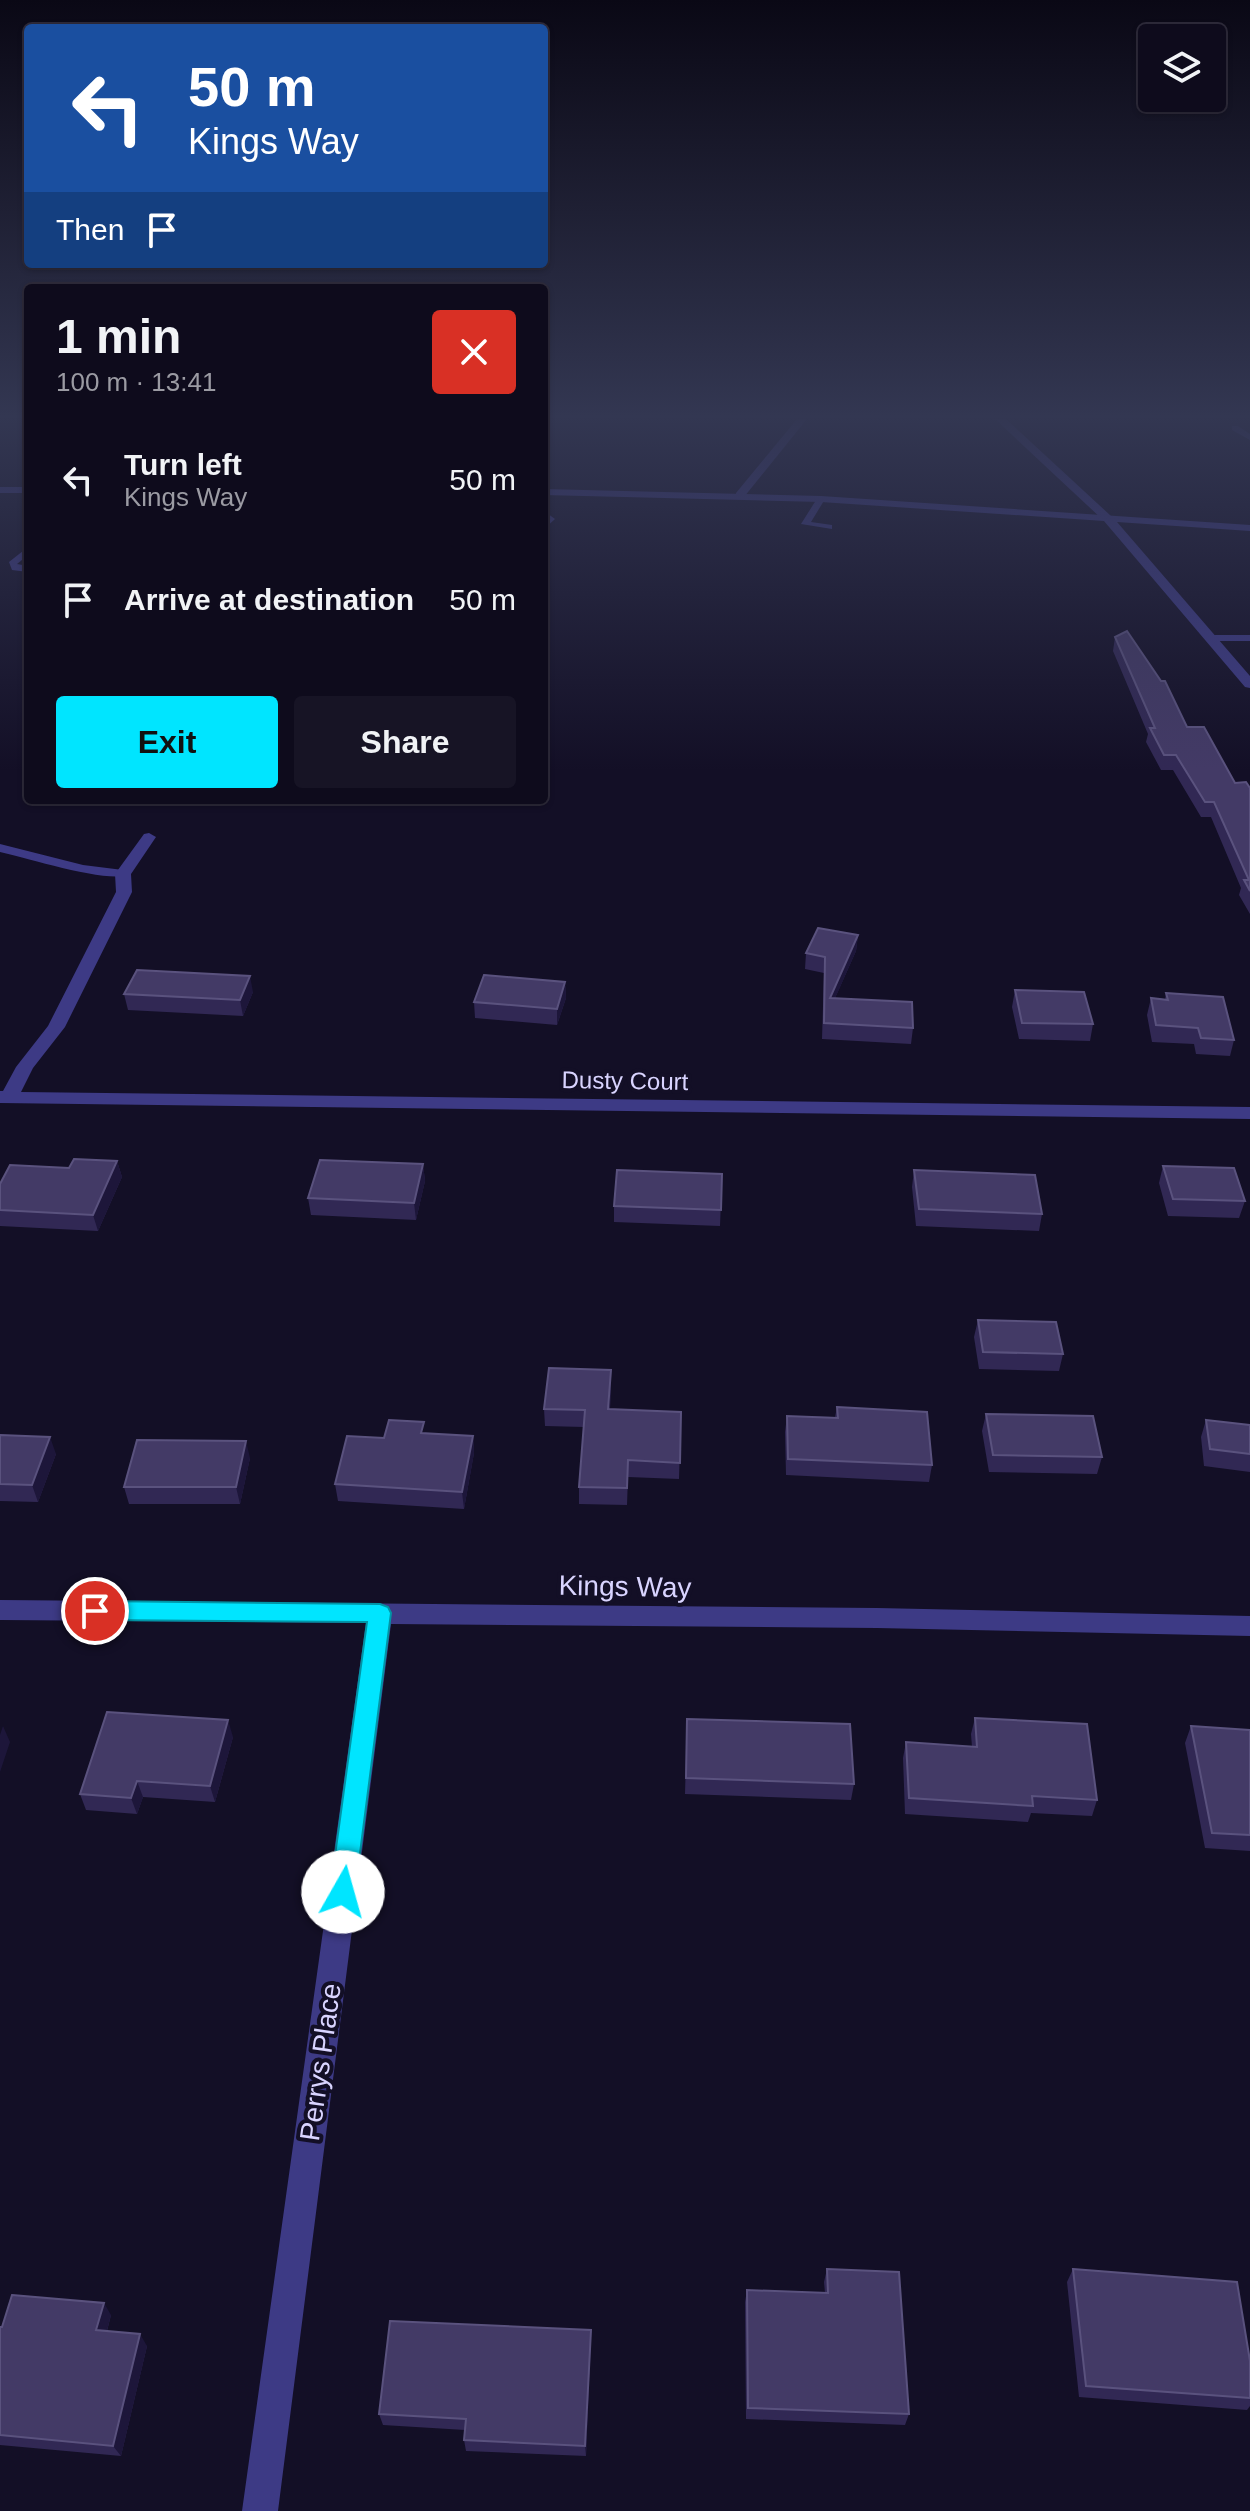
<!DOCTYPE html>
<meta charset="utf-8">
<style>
:root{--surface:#0e0b1c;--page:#171425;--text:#f1f3f6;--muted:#9b9ba3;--line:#2e2b3b;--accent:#00e5ff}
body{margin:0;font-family:Arial,sans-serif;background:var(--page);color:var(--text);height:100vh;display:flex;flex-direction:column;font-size:30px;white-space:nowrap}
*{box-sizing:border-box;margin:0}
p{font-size:26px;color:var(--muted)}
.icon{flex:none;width:44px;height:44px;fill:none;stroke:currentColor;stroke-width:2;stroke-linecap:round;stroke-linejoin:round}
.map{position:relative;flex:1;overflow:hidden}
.details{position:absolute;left:24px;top:284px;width:524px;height:520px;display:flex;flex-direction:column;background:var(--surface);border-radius:8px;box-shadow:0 2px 6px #0004,0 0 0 2px var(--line)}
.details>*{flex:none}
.top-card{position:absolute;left:24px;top:24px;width:524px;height:244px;border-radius:8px;box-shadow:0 2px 6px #0004,0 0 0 2px var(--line);background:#1a4fa0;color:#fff;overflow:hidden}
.controls{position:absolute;left:1138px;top:24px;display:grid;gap:16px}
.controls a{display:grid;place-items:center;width:88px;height:88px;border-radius:8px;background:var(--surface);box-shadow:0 2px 6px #0004,0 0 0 2px var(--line);font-size:40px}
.pin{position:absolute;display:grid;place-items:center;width:68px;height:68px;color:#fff;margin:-34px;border:4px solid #fff;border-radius:50%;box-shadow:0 2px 8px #0007}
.me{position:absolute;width:88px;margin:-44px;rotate:7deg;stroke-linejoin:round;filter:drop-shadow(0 0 6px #0008)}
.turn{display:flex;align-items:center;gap:28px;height:168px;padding:0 32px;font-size:36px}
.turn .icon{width:104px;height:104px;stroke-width:2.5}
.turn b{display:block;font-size:56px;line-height:68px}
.then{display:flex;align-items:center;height:76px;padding:0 32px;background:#0003;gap:16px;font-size:30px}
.round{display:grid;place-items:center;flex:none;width:84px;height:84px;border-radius:8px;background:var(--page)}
.headline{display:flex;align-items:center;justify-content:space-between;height:136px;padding:0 32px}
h1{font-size:48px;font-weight:800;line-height:60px}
.cta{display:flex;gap:16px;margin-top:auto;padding:16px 32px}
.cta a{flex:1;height:92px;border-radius:8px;background:var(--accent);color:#111;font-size:32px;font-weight:800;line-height:92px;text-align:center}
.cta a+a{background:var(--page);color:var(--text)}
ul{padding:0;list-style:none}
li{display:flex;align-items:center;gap:24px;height:120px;padding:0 32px}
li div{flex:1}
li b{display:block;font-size:30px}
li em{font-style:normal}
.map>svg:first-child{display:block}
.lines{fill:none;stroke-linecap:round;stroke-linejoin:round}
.service{fill:#3d3a85;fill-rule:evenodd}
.minor{fill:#3d3a85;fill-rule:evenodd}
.tertiary{fill:#3d3a85;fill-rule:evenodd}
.wall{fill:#312854}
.shaded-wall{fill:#1d163a}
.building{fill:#433a66;stroke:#5a527e;stroke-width:2}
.route{fill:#00e5ff;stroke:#0095a6;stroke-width:2}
.labels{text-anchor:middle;stroke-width:8;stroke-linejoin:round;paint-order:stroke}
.street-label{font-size:24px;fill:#d9d4ff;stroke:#130f26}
.near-street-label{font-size:28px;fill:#d9d4ff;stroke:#130f26}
</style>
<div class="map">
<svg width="1250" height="2511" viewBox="0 0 1250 2511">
<rect width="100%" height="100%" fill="#130f26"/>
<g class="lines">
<path class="service" d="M 1232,426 L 1238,426 L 1250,434 L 1250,440 L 1232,430 Z
M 818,497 L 825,499 L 811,522 L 832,525 L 832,529 L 801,524 Z
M 544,511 L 555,519 L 544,529 Z
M 28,547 L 28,555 L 17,564 L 28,566 L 28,572 L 12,570 L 9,562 Z
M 1250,635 L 1250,641 L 1212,641 L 1207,638 L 1212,635 Z
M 0,844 L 83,865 L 123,870 L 129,874 C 113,885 23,857 0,852 Z"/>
<path class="minor" d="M 797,419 L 807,419 L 744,497 L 736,497 L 736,493 Z
M 995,419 L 1006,419 L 1111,516 L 1111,520 L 1103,520 Z
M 149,833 L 156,837 L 131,874 L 132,892 L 65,1027 L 33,1068 L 21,1092 L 1250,1107 L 1250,1119 L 0,1103 L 0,1091 L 3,1091 L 16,1067 L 48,1026 L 116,892 L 115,874 L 144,834 Z
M 0,1600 L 877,1608 L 1250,1616 L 1250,1636 L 877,1628 L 391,1624 L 278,2511 L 242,2511 L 366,1623 L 0,1620 Z"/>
<path class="tertiary" d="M 0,487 L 28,487 L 28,493 L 0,493 Z
M 544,489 L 821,496 L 1250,525 L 1250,531 L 1117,522 L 1250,676 L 1250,688 L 1245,687 L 1104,521 L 821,502 L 544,495 Z"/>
</g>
<path class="wall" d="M 1115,637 L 1187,727 L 1235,783 L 1250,788 L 1250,914 L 1239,895 L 1241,888 L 1211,817 L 1201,817 L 1173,770 L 1161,770 L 1146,742 L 1148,734 L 1113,651 Z
M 858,935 L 856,951 L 835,998 L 913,1028 L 911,1044 L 822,1039 L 824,973 L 805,969 L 806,953 Z
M 565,982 L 566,998 L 557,1025 L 475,1018 L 474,1002 Z
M 1015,990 L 1093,1024 L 1090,1041 L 1019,1039 L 1012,1007 Z
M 253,992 L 243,1016 L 128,1010 L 124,994 Z
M 1166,993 L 1234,1040 L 1230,1056 L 1196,1054 L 1194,1044 L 1152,1042 L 1147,1015 L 1151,998 L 1165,999 Z
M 117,1161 L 122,1177 L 98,1231 L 0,1226 L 0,1210 Z
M 423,1164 L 425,1181 L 416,1220 L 311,1215 L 308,1198 Z
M 1163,1166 L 1245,1201 L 1239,1218 L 1168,1216 L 1159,1183 Z
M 914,1170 L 1042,1214 L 1039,1231 L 916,1226 L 912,1187 Z
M 722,1174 L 720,1226 L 614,1222 L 614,1206 Z
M 978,1320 L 1063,1354 L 1059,1371 L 979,1369 L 974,1337 Z
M 611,1387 L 610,1409 L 681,1412 L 679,1479 L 628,1477 L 627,1505 L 579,1504 L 579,1487 L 584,1427 L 545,1426 L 544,1409 Z
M 837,1407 L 932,1465 L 929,1482 L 786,1475 L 785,1432 L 787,1416 L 835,1417 Z
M 986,1414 L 1102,1457 L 1097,1474 L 989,1472 L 982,1431 Z
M 1206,1420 L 1250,1425 L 1250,1472 L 1204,1466 L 1201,1437 Z
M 425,1433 L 473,1436 L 474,1453 L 464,1509 L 338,1501 L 335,1484 L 384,1438 Z
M 0,1435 L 56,1454 L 38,1502 L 0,1501 Z
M 250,1458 L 240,1504 L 129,1504 L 124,1487 Z
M 975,1718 L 1097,1800 L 1092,1816 L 1031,1813 L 1028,1822 L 905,1814 L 903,1758 L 906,1742 L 972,1747 L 971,1734 Z
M 687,1719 L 854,1784 L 851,1800 L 685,1794 Z
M 1191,1726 L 1250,1730 L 1250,1851 L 1205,1848 L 1185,1743 Z
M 233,1737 L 215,1802 L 143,1797 L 137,1814 L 86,1810 L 80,1794 Z
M 827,2269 L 909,2414 L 905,2425 L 746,2419 L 745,2302 L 747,2290 L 825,2293 L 824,2282 Z
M 1073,2269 L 1250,2361 L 1250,2406 L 1247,2410 L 1079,2397 L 1067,2282 Z
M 111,2315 L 107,2331 L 147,2346 L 121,2456 L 0,2445 L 0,2327 Z
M 591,2330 L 586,2456 L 466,2451 L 464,2440 L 465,2430 L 383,2425 L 379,2414 Z"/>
<path class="shaded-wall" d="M 858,935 L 856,951 L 828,1014 L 830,998 Z
M 250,976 L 253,992 L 243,1016 L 240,1000 Z
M 565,982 L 566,998 L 557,1025 L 557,1009 Z
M 117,1161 L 122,1177 L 98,1231 L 93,1215 Z
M 423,1164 L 425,1181 L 416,1220 L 414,1203 Z
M 611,1370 L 611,1387 L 608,1426 L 608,1409 Z
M 473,1436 L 474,1453 L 464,1509 L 462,1492 Z
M 50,1437 L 56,1454 L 38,1502 L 32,1485 Z
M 246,1441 L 250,1458 L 240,1504 L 236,1487 Z
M 228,1720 L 233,1737 L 215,1802 L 210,1786 Z
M 3,1726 L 10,1742 L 0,1772 L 0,1735 Z
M 137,1781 L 143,1797 L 137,1814 L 131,1798 Z
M 104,2303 L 111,2315 L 104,2342 L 96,2330 Z
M 591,2330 L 591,2342 L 586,2456 L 585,2446 Z
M 140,2334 L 147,2346 L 121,2456 L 113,2446 Z"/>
<path class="building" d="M 1127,631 L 1161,681 L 1165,681 L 1187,727 L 1204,727 L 1235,783 L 1246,782 L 1250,788 L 1250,891 L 1244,880 L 1249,880 L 1214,802 L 1205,802 L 1176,755 L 1164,755 L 1150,728 L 1155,728 L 1115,637 Z
M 818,928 L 858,935 L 830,998 L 912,1002 L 913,1028 L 824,1023 L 825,957 L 806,953 Z
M 137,970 L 250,976 L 240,1000 L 124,994 Z
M 484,975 L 565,982 L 557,1009 L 474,1002 Z
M 1015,990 L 1084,992 L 1093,1024 L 1022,1023 Z
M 1166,993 L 1223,997 L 1234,1040 L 1201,1038 L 1198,1028 L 1156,1025 L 1151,998 L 1168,1000 Z
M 74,1159 L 117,1161 L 93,1215 L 0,1210 L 0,1184 L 10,1165 L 69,1168 Z
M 320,1160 L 423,1164 L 414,1203 L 308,1198 Z
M 1163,1166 L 1234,1168 L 1245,1201 L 1173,1199 Z
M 617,1170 L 722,1174 L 721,1210 L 614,1206 Z
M 914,1170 L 1035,1175 L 1042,1214 L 919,1209 Z
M 978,1320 L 1056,1322 L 1063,1354 L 983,1352 Z
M 549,1368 L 611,1370 L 608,1409 L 681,1412 L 680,1463 L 628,1460 L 627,1488 L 579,1487 L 585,1410 L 544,1409 Z
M 837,1407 L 927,1412 L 932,1465 L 788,1459 L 787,1416 L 838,1418 Z
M 986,1414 L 1093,1416 L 1102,1457 L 993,1455 Z
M 389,1420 L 424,1422 L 421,1433 L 473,1436 L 462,1492 L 335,1484 L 347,1436 L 384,1438 Z
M 1206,1420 L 1250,1425 L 1250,1454 L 1210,1449 Z
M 0,1435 L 50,1437 L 32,1485 L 0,1484 Z
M 137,1440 L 246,1441 L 236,1487 L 124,1487 Z
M 107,1712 L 228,1720 L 210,1786 L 137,1781 L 131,1798 L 80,1794 Z
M 975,1718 L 1087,1724 L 1097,1800 L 1032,1796 L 1033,1806 L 909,1798 L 906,1742 L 977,1747 Z
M 687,1719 L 850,1724 L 854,1784 L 686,1778 Z
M 1191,1726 L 1250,1730 L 1250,1835 L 1212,1833 Z
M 827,2269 L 899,2272 L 909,2414 L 748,2408 L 747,2290 L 828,2293 Z
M 1073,2269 L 1237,2282 L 1250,2361 L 1250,2398 L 1086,2386 Z
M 12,2295 L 104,2303 L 96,2330 L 140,2334 L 113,2446 L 0,2435 L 0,2327 L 2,2327 Z
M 390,2321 L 591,2330 L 585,2446 L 464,2440 L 466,2419 L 379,2414 Z"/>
<linearGradient id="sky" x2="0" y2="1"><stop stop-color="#0a0815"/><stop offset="0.54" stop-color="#333752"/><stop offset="1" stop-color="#333752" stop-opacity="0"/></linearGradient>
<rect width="1250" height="771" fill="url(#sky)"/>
<path class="route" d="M 95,1601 L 380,1604 L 388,1607 L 391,1613 L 355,1892 L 352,1900 L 343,1904 L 334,1900 L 330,1892 L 367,1622 L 95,1620 L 87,1617 L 84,1611 L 87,1604 Z"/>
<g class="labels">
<g class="street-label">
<text transform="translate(625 1081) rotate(1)" y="8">Dusty Court</text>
</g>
<g class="near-street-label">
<text transform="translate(625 1586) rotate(1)" y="10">Kings Way</text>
<text transform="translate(320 2062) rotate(-82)" y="10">Perrys Place</text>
</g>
</g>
</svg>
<div class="controls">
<a><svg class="icon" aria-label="layers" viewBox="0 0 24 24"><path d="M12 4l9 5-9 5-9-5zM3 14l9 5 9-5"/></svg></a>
</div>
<div class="pin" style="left:95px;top:1611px;background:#d93025"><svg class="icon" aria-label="arrive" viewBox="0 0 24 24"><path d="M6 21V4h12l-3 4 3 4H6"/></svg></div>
<svg class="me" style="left:343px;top:1892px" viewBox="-20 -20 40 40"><circle r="19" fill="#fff"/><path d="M0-13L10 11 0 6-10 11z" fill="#00e5ff"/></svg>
<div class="top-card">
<div class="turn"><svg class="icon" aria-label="left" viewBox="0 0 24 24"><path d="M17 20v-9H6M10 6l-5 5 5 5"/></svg><div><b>50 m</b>Kings Way</div></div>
<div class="then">Then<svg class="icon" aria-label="arrive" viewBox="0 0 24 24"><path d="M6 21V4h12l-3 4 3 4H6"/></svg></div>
</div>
<section class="details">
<div class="headline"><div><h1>1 min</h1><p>100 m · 13:41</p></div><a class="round" style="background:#d93025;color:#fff"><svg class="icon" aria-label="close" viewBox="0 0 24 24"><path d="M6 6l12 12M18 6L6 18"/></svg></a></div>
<ul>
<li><svg class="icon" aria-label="left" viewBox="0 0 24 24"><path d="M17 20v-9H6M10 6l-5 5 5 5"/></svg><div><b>Turn left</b><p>Kings Way</p></div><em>50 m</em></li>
<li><svg class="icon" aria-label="arrive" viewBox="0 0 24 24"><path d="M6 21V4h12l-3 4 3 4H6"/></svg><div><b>Arrive at destination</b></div><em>50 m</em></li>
</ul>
<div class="cta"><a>Exit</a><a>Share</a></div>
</section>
</div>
